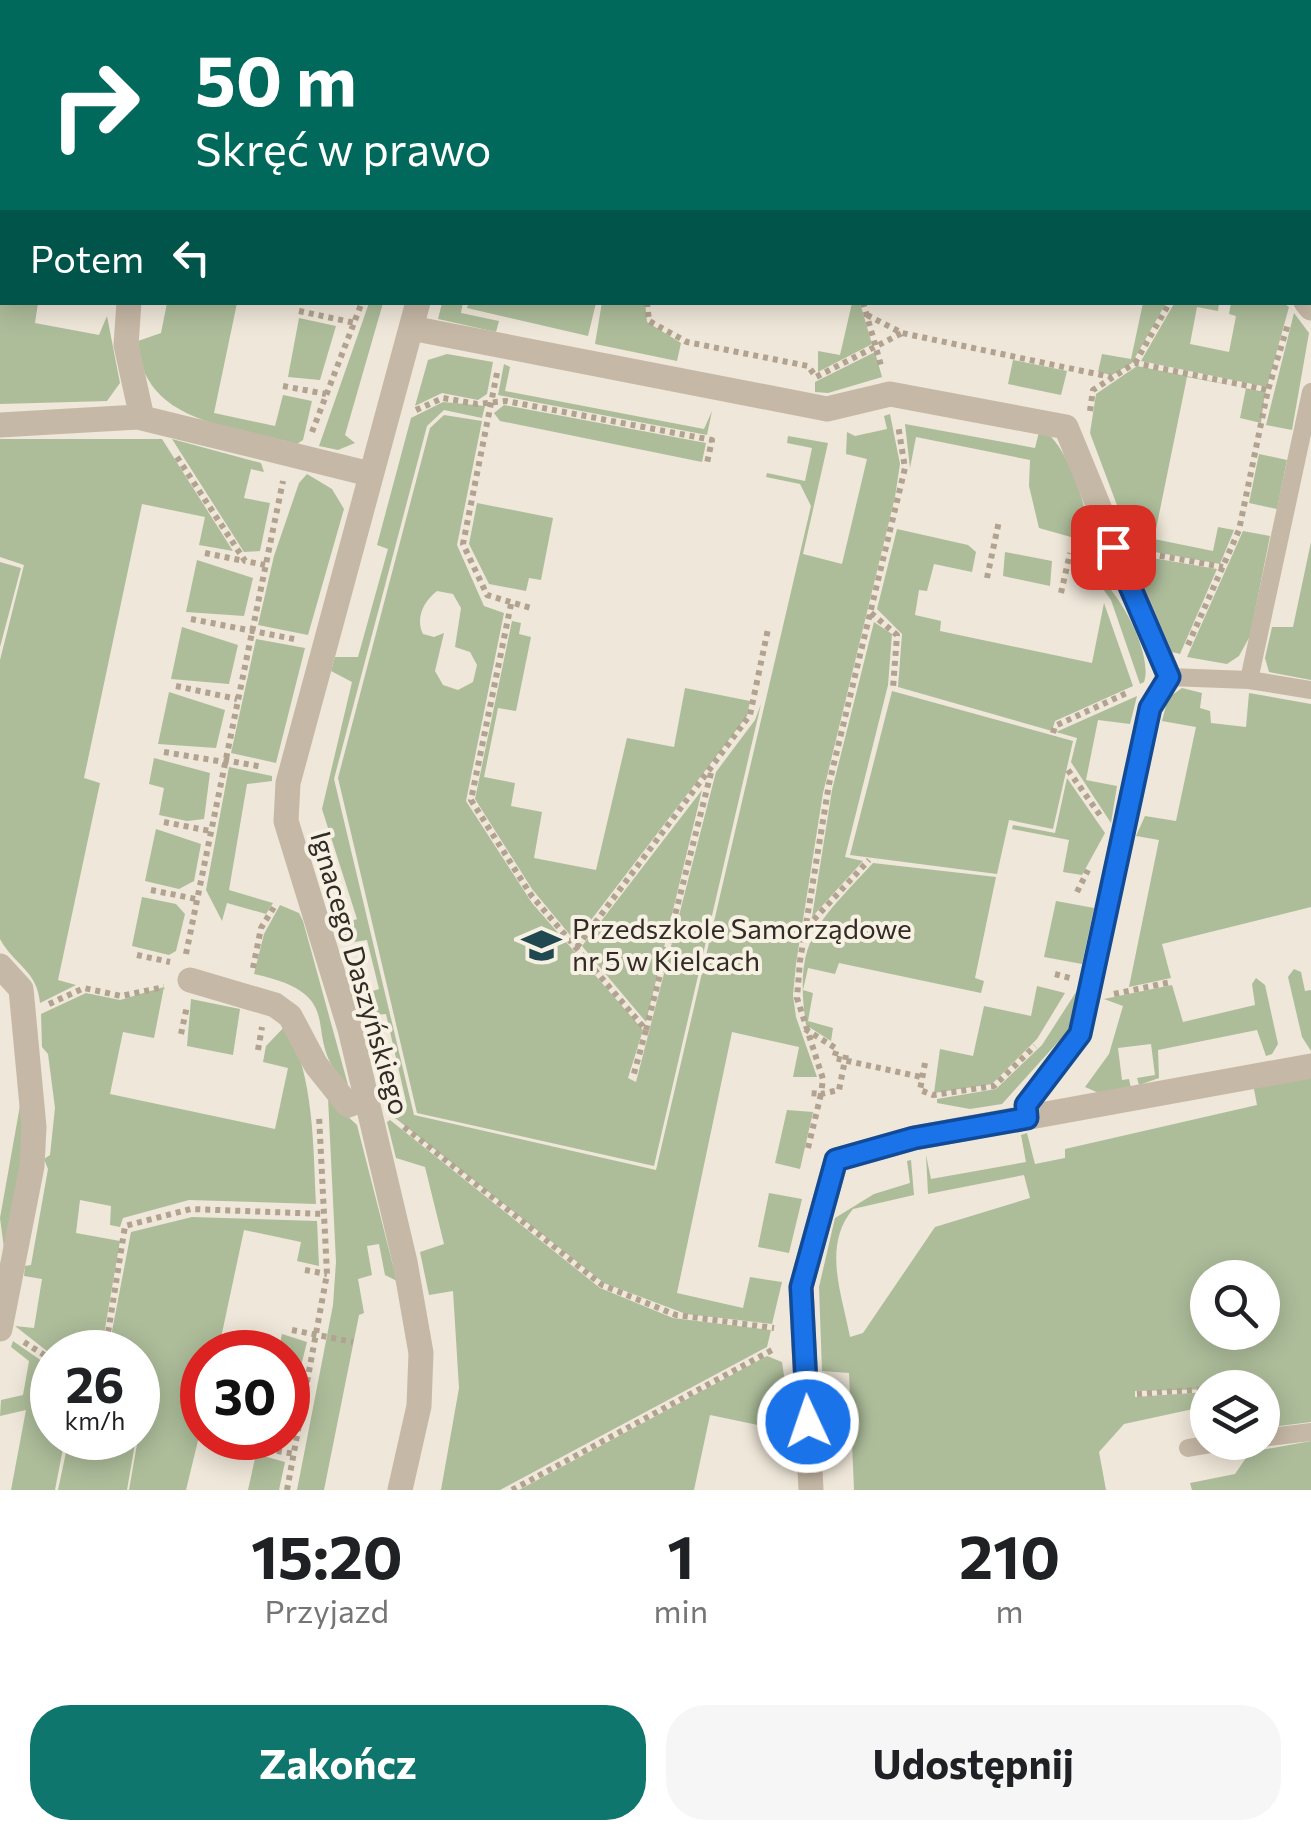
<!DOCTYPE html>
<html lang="pl">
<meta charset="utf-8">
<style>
:root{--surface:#fff;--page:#f6f6f6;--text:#202124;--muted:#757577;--accent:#0f766e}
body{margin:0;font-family:Commissioner,sans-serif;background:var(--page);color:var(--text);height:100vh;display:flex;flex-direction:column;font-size:38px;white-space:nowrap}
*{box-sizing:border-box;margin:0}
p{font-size:32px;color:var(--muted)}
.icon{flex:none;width:55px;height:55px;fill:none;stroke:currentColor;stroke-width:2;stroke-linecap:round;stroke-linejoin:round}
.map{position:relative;height:1490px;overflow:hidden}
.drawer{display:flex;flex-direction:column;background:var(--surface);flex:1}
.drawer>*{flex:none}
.hud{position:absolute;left:0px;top:0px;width:1312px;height:305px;box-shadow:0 5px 25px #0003;background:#00695c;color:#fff;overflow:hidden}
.controls{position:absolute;left:1190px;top:1260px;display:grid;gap:20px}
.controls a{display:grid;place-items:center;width:90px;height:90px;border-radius:50%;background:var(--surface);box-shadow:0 5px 25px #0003;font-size:50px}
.speed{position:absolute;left:30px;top:1330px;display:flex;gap:20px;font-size:50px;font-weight:700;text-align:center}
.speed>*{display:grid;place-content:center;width:130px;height:130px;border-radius:50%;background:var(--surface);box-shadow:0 5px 25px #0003;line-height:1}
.speed small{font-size:25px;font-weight:400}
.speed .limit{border:15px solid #d22;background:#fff;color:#111}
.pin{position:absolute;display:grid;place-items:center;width:85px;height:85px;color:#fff;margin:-42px;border-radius:20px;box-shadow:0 5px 15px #0006}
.me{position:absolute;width:110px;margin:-55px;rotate:357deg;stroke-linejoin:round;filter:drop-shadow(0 0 8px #0008)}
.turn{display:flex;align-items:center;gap:35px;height:210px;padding:0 30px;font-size:45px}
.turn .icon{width:130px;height:130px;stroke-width:2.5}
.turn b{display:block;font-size:70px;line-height:85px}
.then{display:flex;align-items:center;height:95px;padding:0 30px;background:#0003;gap:20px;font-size:38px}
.eta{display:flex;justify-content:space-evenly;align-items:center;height:170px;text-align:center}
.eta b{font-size:60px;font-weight:700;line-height:70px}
.button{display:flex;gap:20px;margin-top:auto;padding:20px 30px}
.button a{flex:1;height:115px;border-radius:40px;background:var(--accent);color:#fff;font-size:40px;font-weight:700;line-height:115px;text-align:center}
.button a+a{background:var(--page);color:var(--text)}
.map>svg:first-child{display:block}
.green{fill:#adbd9a;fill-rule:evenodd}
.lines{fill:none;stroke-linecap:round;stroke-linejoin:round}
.path{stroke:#b2a290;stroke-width:6;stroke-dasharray:5 5;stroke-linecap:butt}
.lane{stroke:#c6b8a6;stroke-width:18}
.street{stroke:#c6b8a6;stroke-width:25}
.route-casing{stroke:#114b97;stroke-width:25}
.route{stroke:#1a73e8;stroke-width:18}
.labels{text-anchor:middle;stroke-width:8;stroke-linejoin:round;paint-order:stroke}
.poi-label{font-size:28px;fill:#322b26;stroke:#f7f1e4;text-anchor:start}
.street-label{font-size:28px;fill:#322b26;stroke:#f7f1e4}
</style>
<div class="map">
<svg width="1311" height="1490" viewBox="0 0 1311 1490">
<rect width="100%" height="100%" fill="#efe7d9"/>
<path class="green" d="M 0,278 L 2,302 L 38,303 L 35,323 L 99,335 L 107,316 L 120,383 L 107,401 L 0,404 Z
M 463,302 L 461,313 L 499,321 L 496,332 L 438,319 L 442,303 Z
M 469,302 L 596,302 L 596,303 L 588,336 L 467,308 Z
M 602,302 L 645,303 L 647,322 L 681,343 L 677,361 L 595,344 Z
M 1175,302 L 1219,303 L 1218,311 L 1197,307 L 1190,344 L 1229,352 L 1236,316 L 1229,314 L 1231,303 L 1283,303 L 1289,307 L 1267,387 L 1141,361 Z
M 167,303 L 237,303 L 214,413 L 275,426 L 283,395 L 312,401 L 303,440 L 297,444 C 250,431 173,425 148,379 C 141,368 140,354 138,341 L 161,333 Z
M 369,303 L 383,303 L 345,435 L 355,443 L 338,450 L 319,446 Z
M 852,303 L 860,303 L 872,344 L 818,372 L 818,351 L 840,355 Z
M 1143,303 L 1166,303 L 1132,363 L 1112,375 L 1098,372 L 1102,354 L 1131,359 Z
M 1294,313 L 1309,333 L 1292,430 L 1266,425 Z
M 299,318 L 336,326 L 320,380 L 288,377 Z
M 875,352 L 882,377 L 828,393 L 815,392 L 815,382 Z
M 447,354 L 493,362 L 487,394 L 478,400 L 442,393 L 415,406 L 428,360 Z
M 1013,360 L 1067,371 L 1061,395 L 1008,384 Z
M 504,364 L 510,367 L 505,391 L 704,429 L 712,411 L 707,435 L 498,395 Z
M 1137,366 L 1265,392 L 1261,423 L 1240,418 L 1246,388 L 1187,377 L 1154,539 L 1213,551 L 1218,527 L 1234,530 L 1220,564 L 1133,548 L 1090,433 L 1096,394 Z
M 443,402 L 485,406 L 482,418 L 444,410 L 427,426 L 334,779 L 414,1115 L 656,1170 L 811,506 L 800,484 L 766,477 L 767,473 L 805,481 L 812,448 L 787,443 L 788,436 L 828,443 L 803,554 L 842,564 L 867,459 L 846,454 L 847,432 L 855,436 L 887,429 L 884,416 L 890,414 L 900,464 L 895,497 L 823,793 L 796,964 L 793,995 L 796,1017 L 817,1077 L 793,1077 L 799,1047 L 732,1032 L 677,1293 L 743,1308 L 750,1277 L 782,1282 L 772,1324 L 686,1314 L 604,1283 L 390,1114 L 407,1106 L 386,1014 L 365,1016 L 359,997 L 363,994 L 379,989 L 367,940 L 342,944 L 336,927 L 357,919 L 322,809 L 352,682 L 331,671 L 335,657 L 358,657 L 388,549 L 377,545 L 411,418 Z
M 504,405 L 706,443 L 702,462 L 500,421 L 494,413 Z
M 444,415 L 482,421 L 457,545 L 484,606 L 504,613 L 466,801 L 532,903 L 643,1030 L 628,1078 L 636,1082 L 716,772 L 755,720 L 761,704 L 654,1166 L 417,1113 L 338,778 L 430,428 ZM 437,591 L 453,594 L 461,608 L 455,647 L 470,652 L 477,665 L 473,682 L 458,690 L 443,685 L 435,671 L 444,633 L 434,637 L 423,634 C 415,618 424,601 437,591 Z
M 905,424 L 1035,448 L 1040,428 C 1067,442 1086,505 1090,534 L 1078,539 L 1039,528 L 1029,486 L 1030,460 L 916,437 L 910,468 Z
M 0,439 L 162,439 L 233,551 L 199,545 L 205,517 L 142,504 L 84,778 L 100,783 L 58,980 L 76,985 L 40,1003 C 37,970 14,965 0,939 L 0,660 L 24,565 L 0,557 Z
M 172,439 L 261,463 L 264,472 L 251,469 L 244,498 L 270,503 L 260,551 L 244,552 Z
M 1259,454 L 1287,460 L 1277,509 L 1249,503 Z
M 307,474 L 332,489 L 344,509 L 308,635 L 258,625 L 274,556 L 299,483 Z
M 477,503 L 553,518 L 541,580 L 529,578 L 526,591 L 489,584 L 469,544 Z
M 897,529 L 968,545 L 976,552 L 972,572 L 934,564 L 927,591 L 919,590 L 915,615 L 941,621 L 940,631 L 1092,663 L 1104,603 L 1133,686 L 1055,721 L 1052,731 L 898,687 L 902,634 L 877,609 Z
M 1243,531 L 1270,536 L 1250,636 L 1239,656 L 1227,664 L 1187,657 Z
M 1311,542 L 1311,680 L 1269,672 L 1265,658 L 1272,627 L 1293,627 Z
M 1005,552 L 1052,561 L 1050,586 L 1003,576 Z
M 1129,554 L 1217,569 L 1180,654 L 1172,652 Z
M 197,560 L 253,578 L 244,616 L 186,612 Z
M 0,562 L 21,568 L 0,647 Z
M 1089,570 C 1116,583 1154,654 1144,682 L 1140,684 L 1111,600 Z
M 512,621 L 521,623 L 519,634 L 531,637 L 516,711 L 498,708 L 484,777 L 515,783 L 511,806 L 542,812 L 534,858 L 596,870 L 627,738 L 674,747 L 685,688 L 750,701 L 747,716 L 575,941 L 532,889 L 475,799 Z
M 874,622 L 892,634 L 888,685 L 845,857 L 863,861 L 812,917 L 832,790 Z
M 182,627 L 238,645 L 229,684 L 171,679 Z
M 256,639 L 305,648 L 276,763 L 231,753 Z
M 1182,688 L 1202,693 L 1200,708 L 1210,711 L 1211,723 L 1246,727 L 1249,693 L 1311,704 L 1311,907 L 1162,944 L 1171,978 L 1129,987 L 1159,840 L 1136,836 L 1145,816 L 1176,821 L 1196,727 L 1162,721 L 1168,698 Z
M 892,691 L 1073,741 L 1053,829 L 1009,820 L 997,874 L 850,855 Z
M 169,692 L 225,710 L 216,748 L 158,744 Z
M 1137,696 L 1130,724 L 1098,720 L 1086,780 L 1117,786 L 1111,823 L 1071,762 L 1077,738 L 1056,732 Z
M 154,758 L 210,773 L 204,819 L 187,821 L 159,815 L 164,788 L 149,784 Z
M 229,767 L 272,776 L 272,781 L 247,784 L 229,890 L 273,903 L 266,914 L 227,903 L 222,921 L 206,890 Z
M 1067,778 L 1105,833 L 1082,875 L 1063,872 L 1069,840 L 1012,829 L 1013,825 L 1055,833 Z
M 702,790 L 646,1022 L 582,946 Z
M 156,829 L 201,844 L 194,881 L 179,889 L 145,881 Z
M 873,863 L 996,877 L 975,978 L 984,981 L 981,993 L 839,963 L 835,974 L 808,968 L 803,990 L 813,993 L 808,1021 L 833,1028 L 831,1041 L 806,1025 C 793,938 819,922 873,863 Z
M 142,897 L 176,904 L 185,914 L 176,951 L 169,955 L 132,946 Z
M 1056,901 L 1094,908 L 1082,964 L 1044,957 Z
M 280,905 L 299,913 L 303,921 L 348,1085 C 295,1036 356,996 254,974 L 264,934 Z
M 1294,969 L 1301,972 L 1305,991 L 1311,990 L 1311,1051 L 1302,1037 L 1288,977 Z
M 1256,978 L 1265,985 L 1278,1044 L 1272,1054 L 1266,1056 L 1257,1030 L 1158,1050 L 1159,1078 L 1139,1085 L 1137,1078 L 1155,1075 L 1151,1044 L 1118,1048 L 1122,1080 L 1129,1079 L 1131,1088 L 1101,1094 L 1085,1087 L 1109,1054 L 1123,1006 L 1104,999 L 1172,985 L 1183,1022 L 1255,1005 L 1252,984 Z
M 1037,986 L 1065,993 L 1037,1039 L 992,1084 L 934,1093 L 940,1049 L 973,1056 L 984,1006 L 1031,1016 Z
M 164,987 L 154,1038 L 123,1032 L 110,1094 L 275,1129 L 288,1068 L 263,1062 L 266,1046 L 287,1024 C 314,1082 313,1141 316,1204 L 189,1200 L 123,1218 L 120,1227 L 110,1225 L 111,1206 L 80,1200 L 76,1233 L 120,1241 L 101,1352 L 52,1355 L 15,1326 L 34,1328 L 42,1279 L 24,1276 L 25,1266 L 31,1265 L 48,1169 L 44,1159 L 50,1155 L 55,1108 L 48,1054 L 42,1047 L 41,1014 L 86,993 L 120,1000 Z
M 1078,989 L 1082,991 L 1076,1022 L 1002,1104 L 970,1109 L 937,1103 L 937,1099 L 996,1089 L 1042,1045 Z
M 191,999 L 240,1009 L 233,1055 L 187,1046 Z
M 1311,1077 L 1311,1422 L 1263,1428 L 1262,1388 L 1135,1391 L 1135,1397 L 1207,1392 L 1207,1406 L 1124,1424 L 1099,1452 L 1106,1490 L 854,1490 L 849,1373 L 822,1371 L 819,1287 L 835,1218 L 874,1194 L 910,1183 L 907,1161 L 911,1160 L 914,1195 L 853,1209 C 822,1246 842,1294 850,1337 L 863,1333 L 935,1227 L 1030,1198 L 1024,1175 L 928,1194 L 926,1155 L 931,1179 L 1026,1162 L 1021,1135 L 1027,1133 L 1035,1164 L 1065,1158 L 1065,1149 L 1257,1105 L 1253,1084 ZM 1208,1278 L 1262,1278 L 1262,1332 L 1208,1332 Z
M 328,1098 L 357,1125 L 397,1281 L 385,1275 L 379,1244 L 367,1246 L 372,1275 L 358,1279 L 364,1313 L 359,1315 L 324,1490 L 297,1490 L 333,1305 L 336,1262 Z
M 21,1100 L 25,1147 L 4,1248 L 0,1218 Z
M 787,1110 L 813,1112 L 800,1169 L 775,1163 Z
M 390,1120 L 600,1288 L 673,1318 L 771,1330 L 767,1347 L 500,1490 L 441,1490 L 459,1388 L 453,1291 L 429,1295 L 420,1252 L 444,1244 L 425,1167 L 396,1158 L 387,1122 Z
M 769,1193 L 802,1199 L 789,1253 L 758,1247 Z
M 192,1217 L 317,1221 L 319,1266 L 297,1261 L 301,1242 L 244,1230 L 218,1352 L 202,1352 L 202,1424 L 186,1490 L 129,1490 L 145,1398 L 138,1394 L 138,1352 L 108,1352 L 131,1232 Z
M 282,1334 L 307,1342 L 296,1386 L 288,1384 L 288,1352 L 278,1352 Z
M 13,1341 L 52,1368 L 52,1438 L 65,1438 L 55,1490 L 11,1490 L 26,1410 L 0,1416 L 1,1400 L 23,1395 L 29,1361 L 11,1347 Z
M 767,1356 L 782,1362 L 793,1436 L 790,1455 L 768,1446 L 772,1428 L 710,1415 L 694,1490 L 519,1490 Z
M 69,1438 L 136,1438 L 127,1490 L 58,1490 Z
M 1311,1441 L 1311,1490 L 1192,1490 L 1190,1483 L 1235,1474 L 1250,1452 Z
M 256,1454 L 285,1462 L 279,1490 L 248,1490 Z"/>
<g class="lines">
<path class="path" d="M 604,0 L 608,0
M 1101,0 L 1101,2
M 8,2 L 9,0
M 582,2 L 583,0
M 1266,2 L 1266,0
M 0,34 L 2,24
M 0,140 L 2,140
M 0,198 L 2,186
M 0,271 L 2,273
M 647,302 L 649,321 L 687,342 L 808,366 L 816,377 L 902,333
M 863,302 L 882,369
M 299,311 L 355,323
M 867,315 L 902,333 L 1111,377
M 1135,363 L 1170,302
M 497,373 L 463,544 L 487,595 L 534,609
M 283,386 L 326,394
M 416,410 L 443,398 L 477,404 L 506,401 L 712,440 L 707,463
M 1090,411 L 1093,390 L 1135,363 L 1268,390
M 312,432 L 362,302
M 177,457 L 245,561 L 265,565
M 205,553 L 244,561
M 1150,554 L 1223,567
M 1094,565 L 1084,568 L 1099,590
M 987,578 L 999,521
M 1061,593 L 1070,553
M 511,604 L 471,800 L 531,895 L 646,1030 L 633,1077
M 871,613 L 897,635 L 893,688
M 191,619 L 299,640
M 1188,645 L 1239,530 L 1268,390 L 1288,324
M 176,686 L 237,699
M 1053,733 L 1055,726 L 1129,692
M 164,752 L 224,762
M 224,760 L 263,767
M 1068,770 L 1102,818
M 164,822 L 210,831
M 151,890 L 196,899
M 1077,892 L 1088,870
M 807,927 L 869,860
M 577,947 L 750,715 L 768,629
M 186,954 L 283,481
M 137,955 L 170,962
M 253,968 L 261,928 L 276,904
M 1055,974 L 1070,978
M 1114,994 L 1171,982
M 49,1004 L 84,988 L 121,996 L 164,987
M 805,1029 L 837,1049 L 834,1058 L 921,1077
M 646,1030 L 711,773
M 181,1034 L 187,1006
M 258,1050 L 262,1027
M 846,1055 L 839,1090 L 821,1094 L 823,1079 L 797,998 L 800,961 L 829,784 L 905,468 L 898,425
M 925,1063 L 920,1090 L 933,1095 L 994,1086 L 1035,1046
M 404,1127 L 602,1285 L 676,1315 L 774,1328
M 808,1148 L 821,1094 L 810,1093
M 305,1270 L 327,1274
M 292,1330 L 353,1342
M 24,1342 L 52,1360
M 105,1352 L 125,1226 L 191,1209 L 325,1214
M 288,1391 L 306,1395
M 1137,1394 L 1208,1389
M 267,1449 L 294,1454
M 287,1490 L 327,1274 L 319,1115
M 512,1490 L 774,1349"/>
<path class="lane" d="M 1310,181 L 1311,182
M 1249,680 L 1311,392
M 1027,1118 L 1026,1105 L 1080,1034 L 1091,999 L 1150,708 L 1169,677 L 1249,680 L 1311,690
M 1262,1438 L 1311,1432
M 1188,1448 L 1223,1442"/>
<path class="street" d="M 485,0 L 485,2
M 189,2 L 190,0
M 1310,268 L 1311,267
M 129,302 L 126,345 L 142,418
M 1306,302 L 1311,308
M 411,328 L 827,409 L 890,394 L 1066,427 L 1169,677
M 0,425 L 138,417 L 370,474
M 0,966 L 21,989 L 34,1127 L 32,1166 L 0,1329
M 190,980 L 275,1005 L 290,1016 L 316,1065 L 348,1105 L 366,1098
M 400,1490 L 419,1406 L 421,1353 L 405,1262 L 350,1029 L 286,821 L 288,783 L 418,302
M 811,1490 L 801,1287 L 836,1160 L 914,1138 L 1311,1066"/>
</g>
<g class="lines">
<defs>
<path id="route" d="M 808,1422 L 801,1287 L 836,1160 L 914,1138 L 1027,1118 L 1026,1105 L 1080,1034 L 1150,708 L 1169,677 L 1113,547"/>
</defs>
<use href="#route" class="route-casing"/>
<use href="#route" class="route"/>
</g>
<defs>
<symbol id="school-bare" viewBox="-9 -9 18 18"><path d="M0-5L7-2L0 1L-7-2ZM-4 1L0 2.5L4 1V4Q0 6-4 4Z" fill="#1f4851" stroke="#f7f1e4" stroke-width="2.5" paint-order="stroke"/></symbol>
</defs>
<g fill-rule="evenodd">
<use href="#school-bare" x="514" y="918" width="55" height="55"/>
</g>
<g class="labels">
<g class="poi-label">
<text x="572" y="939">Przedszkole Samorządowe<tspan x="572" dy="32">nr 5 w Kielcach</tspan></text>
</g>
<g class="street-label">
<text transform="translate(360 973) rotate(74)" y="10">Ignacego Daszyńskiego</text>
</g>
</g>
</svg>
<div class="controls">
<a><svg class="icon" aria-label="search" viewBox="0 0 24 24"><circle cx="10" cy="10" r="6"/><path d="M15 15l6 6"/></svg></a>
<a><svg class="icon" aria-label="layers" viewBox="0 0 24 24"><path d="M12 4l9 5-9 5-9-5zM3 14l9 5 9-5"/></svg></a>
</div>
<div class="speed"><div>26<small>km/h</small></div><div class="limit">30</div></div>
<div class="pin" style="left:1113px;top:547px;background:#d93025"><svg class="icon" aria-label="arrive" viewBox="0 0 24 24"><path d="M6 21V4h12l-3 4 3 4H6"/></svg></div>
<svg class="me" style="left:808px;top:1422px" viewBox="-20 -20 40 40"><circle r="17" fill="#1a73e8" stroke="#fff" stroke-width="3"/><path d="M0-11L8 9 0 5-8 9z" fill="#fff"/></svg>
<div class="hud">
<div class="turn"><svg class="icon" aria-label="right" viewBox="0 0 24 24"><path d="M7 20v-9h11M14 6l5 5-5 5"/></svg><div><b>50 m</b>Skręć w prawo</div></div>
<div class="then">Potem<svg class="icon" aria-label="left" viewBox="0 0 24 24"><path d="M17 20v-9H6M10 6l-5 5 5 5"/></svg></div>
</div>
</div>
<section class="drawer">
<div class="eta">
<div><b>15:20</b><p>Przyjazd</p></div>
<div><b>1</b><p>min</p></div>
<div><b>210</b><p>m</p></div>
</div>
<div class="button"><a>Zakończ</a><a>Udostępnij</a></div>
</section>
